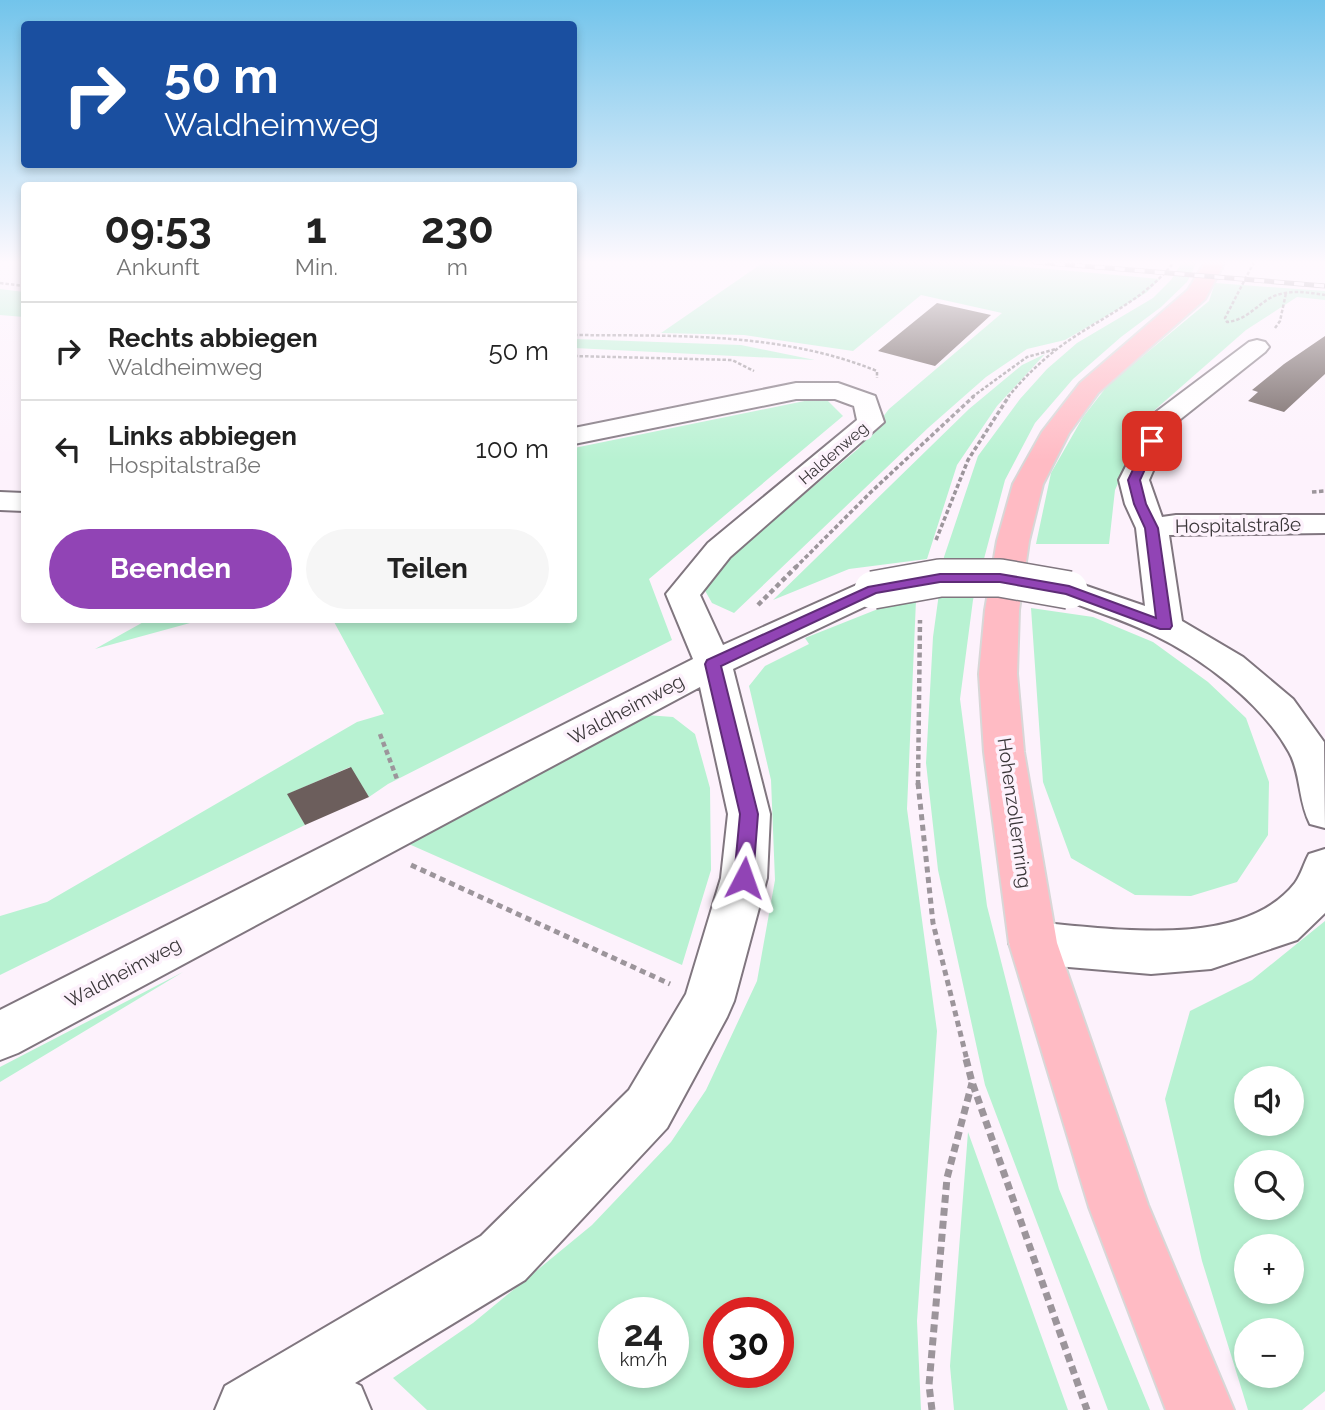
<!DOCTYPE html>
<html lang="de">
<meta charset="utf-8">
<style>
:root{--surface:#fff;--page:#f6f6f6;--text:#222;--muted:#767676;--line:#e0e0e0;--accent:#9144b5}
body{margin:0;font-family:Raleway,sans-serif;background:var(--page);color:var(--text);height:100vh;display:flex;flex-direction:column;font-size:26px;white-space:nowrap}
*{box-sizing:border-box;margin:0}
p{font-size:23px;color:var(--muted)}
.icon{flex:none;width:38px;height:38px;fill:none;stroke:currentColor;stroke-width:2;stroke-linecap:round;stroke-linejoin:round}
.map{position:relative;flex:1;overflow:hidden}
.panel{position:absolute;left:21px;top:182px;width:556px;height:441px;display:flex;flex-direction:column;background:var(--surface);border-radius:7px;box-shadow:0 4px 10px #0003}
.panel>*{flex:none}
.guide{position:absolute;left:21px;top:21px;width:556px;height:147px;border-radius:7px;box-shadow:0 4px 10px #0003;background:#1a4fa0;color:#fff;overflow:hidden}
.fabs{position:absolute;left:1234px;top:1066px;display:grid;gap:14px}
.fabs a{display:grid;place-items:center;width:70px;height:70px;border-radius:50%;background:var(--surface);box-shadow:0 4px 10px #0003;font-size:35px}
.speed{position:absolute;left:598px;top:1297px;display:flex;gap:14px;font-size:35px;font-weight:700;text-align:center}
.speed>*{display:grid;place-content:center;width:91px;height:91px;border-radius:50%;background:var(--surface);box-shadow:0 4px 10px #0003;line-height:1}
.speed small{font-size:18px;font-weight:400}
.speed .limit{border:10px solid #d22;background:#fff;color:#111}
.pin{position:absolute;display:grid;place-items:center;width:60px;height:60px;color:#fff;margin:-30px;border-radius:14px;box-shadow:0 4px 10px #0006}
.me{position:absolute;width:77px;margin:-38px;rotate:4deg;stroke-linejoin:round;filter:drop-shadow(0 0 5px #0008)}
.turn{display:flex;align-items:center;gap:24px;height:147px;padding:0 28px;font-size:32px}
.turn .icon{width:91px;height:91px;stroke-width:2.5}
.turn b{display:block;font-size:49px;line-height:60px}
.eta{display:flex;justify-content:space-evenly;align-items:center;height:119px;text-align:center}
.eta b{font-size:42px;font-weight:700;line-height:49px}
.button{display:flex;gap:14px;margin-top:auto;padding:14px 28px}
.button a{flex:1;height:80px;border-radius:42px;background:var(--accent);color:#fff;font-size:28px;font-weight:700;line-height:80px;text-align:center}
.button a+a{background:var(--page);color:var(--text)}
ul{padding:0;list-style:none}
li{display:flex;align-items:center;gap:21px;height:98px;padding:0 28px;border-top:2px solid var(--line)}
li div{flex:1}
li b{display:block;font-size:26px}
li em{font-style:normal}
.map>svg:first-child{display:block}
.green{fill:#b8f2d2;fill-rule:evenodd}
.building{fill:#6c5e5c}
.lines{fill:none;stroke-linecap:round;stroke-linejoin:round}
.minor-casing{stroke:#80767f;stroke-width:4}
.major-casing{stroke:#d8d7d7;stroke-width:4}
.path-far4{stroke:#9c959b;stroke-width:2.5;stroke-dasharray:3.5 2;stroke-linecap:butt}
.path-far3{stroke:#9c959b;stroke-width:3.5;stroke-dasharray:4.5 2.5;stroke-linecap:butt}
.path-far2{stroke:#9c959b;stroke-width:4.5;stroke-dasharray:5 3.5;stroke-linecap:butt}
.path-far1{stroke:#9c959b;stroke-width:5;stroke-dasharray:6 4.5;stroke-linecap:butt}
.path{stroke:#9c959b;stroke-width:7;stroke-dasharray:8 5;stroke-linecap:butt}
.minor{fill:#fff;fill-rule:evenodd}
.major{fill:#ffbbc4;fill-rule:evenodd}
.rail-casing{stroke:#928a91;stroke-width:5}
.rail{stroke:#fdf2fc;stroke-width:3.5;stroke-dasharray:10;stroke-linecap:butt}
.minor-bridge-casing{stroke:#80767f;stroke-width:40;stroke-linecap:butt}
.minor-bridge{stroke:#fff;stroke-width:37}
.route{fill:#9144b5;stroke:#5e2c76;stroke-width:2}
.labels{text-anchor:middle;stroke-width:7;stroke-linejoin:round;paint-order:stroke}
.far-street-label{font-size:16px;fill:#3a3639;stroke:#fdf2fc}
.street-label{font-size:19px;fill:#3a3639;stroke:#fdf2fc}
</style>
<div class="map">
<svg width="1325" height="1410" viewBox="0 0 1325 1410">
<rect width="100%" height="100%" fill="#fdf2fc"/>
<path class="green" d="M 764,262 L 973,262 L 1160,279 L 1146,293 L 1065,340 L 1027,349 L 986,377 L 928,428 L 734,613 L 712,603 L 703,587 L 718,567 L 859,448 L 889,409 L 1002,313 L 921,295 L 853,351 L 744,335 L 661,333 Z
M 1182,262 L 1197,262 L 1187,282 L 1161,307 L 1121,337 L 1073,379 L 1035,423 L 1005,480 L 973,600 L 960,699 L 987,906 L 1059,1189 L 1150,1410 L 1108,1410 L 985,1085 L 938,870 L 926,763 L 933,637 L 944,557 L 978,456 L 1020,399 L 1047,369 L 1077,343 L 1153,298 L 1171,280 Z
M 1215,283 L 1325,291 L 1325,300 L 1297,297 L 1246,330 L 1149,415 L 1115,490 L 1109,544 L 1036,544 L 1051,473 L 1083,417 L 1108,385 L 1209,301 Z
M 0,289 L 24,292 L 24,317 L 0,315 Z
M 574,339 L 741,345 L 815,360 L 574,348 Z
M 1045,354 L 997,406 L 957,465 L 927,559 L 849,569 L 773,600 L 969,409 L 1022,365 Z
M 824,397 L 843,416 L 649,579 L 672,640 L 388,784 L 369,797 L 350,767 L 288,794 L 305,825 L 0,975 L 0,916 L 47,902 L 357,722 L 384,714 L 333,620 L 574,620 L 574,448 Z
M 916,600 L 907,809 L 937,1031 L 917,1321 L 921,1410 L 427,1410 L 393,1378 L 473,1323 L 592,1225 L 671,1142 L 706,1090 L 757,981 L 775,880 L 771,780 L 749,686 L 765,666 L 809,644 L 805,638 L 883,607 ZM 614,1312 L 674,1312 L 674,1372 L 614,1372 ZM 719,1312 L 779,1312 L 779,1372 L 719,1372 Z
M 1031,608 L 1093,617 L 1153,642 L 1208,682 L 1246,718 L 1269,782 L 1268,835 L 1237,882 L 1191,896 L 1135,895 L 1071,858 L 1043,782 Z
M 147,620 L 201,620 L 95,649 Z
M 646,715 L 673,717 L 695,734 L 710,788 L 711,870 L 682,965 L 402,841 Z
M 1325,921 L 1325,1391 L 1302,1410 L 1248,1410 L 1202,1261 L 1165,1099 L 1190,1011 L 1252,980 ZM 1246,1078 L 1292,1078 L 1292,1124 L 1246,1124 ZM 1246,1162 L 1292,1162 L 1292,1208 L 1246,1208 ZM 1246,1246 L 1292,1246 L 1292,1292 L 1246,1292 ZM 1292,1330 L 1292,1376 L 1246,1376 L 1246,1330 Z
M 183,972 L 0,1082 L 0,1067 Z
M 968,1132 L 1068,1410 L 954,1410 L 950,1366 Z"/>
<path class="building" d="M 937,303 L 991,315 L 935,366 L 878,351 Z
M 1325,336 L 1325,374 L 1284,412 L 1248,401 L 1258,392 L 1252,390 L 1284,364 Z
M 351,767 L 369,797 L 305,825 L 287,794 Z"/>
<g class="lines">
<defs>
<path id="minor" d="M 1257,340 L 1265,342 L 1269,347 L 1265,352 L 1173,425 L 1149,480 L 1162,517 L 1176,515 L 1325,515 L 1325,533 L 1169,535 L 1182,621 L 1243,657 L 1293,699 L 1324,742 L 1325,828 L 1310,824 C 1298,801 1301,773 1289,752 C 1262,703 1202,658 1152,634 C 1122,619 1088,609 1057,597 L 1052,590 L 1057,583 L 1069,580 L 1145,606 L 1136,528 L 1125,504 L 1119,480 L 1152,415 L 1249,342 Z
M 796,383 L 838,383 L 875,396 L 884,422 L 730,557 L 700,595 L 723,645 L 861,583 L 873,580 L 885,583 L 890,590 L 885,597 L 733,669 L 770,814 L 767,878 L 734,1001 L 727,1017 L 667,1128 L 525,1280 L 355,1383 L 361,1386 L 371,1410 L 215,1410 L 225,1386 L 481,1236 L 629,1090 L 686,994 L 721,878 L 728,814 L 700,687 L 18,1053 L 0,1060 L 0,1010 L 693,659 L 666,594 L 708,543 L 857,420 L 854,406 L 835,399 L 796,399 L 574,444 L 574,428 Z
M 0,492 L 24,493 L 24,511 L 0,510 Z
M 1325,849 L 1325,913 L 1297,940 L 1211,969 L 1151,974 L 1033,964 L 1016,958 L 1009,943 L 1016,928 L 1033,922 C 1108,928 1242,951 1295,883 C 1301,875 1304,863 1309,854 Z"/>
<path id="major" d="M 1205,262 L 1225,262 L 1205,299 L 1098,393 L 1069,433 L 1043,484 L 1029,541 L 1019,610 L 1017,674 L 1024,752 L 1057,943 L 1148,1205 L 1234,1410 L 1166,1410 L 1089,1207 L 1009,943 L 984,752 L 979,674 L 985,610 L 997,541 L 1013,484 L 1042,432 L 1080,383 L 1188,290 Z"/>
</defs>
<use href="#minor" class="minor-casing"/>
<use href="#major" class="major-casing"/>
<path class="path-far4" d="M 1254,262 L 1225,318 L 1227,322 C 1246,320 1255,307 1270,298 C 1287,289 1307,292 1325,295
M 0,283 L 24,286
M 1275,328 L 1280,321 L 1286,293
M 574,335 C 676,336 781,332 877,371 L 877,378
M 574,356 L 732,360 L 754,371
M 972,397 L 1027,357 L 1056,349
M 1008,397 C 1026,375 1047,355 1071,339 C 1108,314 1146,298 1174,262"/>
<path class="path-far3" d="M 1312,492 L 1325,491
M 936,540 L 968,460 L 1009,396
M 795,568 L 871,492 L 974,396"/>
<path class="path-far2" d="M 758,605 L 797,566
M 380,734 L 397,779
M 918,785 L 920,620"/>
<path class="path-far1" d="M 918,783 L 933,923 L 967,1060
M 411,865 L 670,984"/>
<path class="path" d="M 966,1059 L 972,1082 L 1087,1410
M 932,1410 L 929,1385 L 947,1178 L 972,1083"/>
<use href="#minor" class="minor"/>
<use href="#major" class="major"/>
<defs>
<path id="rail" d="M 1035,262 L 1325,286"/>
</defs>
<use href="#rail" class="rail-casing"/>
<use href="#rail" class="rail"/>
<defs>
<path id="minor-bridge" d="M 873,590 L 940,578 L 1000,578 L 1069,590"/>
</defs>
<use href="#minor-bridge" class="minor-bridge-casing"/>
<use href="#minor-bridge" class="minor-bridge"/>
</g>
<linearGradient id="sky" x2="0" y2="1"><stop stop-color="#72c4eb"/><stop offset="0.57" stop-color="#fef9fe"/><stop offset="1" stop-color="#fef9fe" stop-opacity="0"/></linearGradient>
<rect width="1325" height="460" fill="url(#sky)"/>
<path class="route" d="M 1148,438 L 1158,441 L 1140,480 L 1146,504 L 1158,528 L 1172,626 L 1170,629 L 1160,629 L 1066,594 L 1000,582 L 940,582 L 876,593 L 721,666 L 758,814 L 753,878 L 750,884 L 744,886 L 737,884 L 734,878 L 740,814 L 705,664 L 707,660 L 868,587 L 940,574 L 1000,574 L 1069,586 L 1156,618 L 1145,528 L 1134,504 L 1128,480 Z"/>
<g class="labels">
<g class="far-street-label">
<text transform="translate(833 453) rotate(-41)" y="6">Haldenweg</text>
</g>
<g class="street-label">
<text transform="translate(1238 525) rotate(-1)" y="7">Hospitalstraße</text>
<text transform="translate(626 709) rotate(-28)" y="7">Waldheimweg</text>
<text transform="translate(1015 813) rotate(82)" y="7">Hohenzollernring</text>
<text transform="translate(123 972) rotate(-28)" y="7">Waldheimweg</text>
</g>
</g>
</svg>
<div class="fabs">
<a><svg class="icon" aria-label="sound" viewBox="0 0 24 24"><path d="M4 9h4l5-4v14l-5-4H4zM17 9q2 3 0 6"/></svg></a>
<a><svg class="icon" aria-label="search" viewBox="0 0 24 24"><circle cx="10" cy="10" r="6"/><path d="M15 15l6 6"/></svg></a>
<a>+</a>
<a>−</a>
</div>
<div class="speed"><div>24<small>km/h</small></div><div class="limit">30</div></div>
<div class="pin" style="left:1152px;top:441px;background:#d93025"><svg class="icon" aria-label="arrive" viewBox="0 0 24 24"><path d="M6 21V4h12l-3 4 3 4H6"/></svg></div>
<svg class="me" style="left:744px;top:878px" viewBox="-20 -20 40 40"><path d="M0-17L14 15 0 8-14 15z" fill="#9144b5" stroke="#fff" stroke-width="4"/></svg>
<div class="guide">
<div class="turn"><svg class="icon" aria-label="right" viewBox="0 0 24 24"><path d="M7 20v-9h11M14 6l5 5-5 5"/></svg><div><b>50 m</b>Waldheimweg</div></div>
</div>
<section class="panel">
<div class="eta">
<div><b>09:53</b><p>Ankunft</p></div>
<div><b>1</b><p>Min.</p></div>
<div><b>230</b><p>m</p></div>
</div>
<ul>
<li><svg class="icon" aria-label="right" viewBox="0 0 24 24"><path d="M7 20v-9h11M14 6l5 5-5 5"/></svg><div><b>Rechts abbiegen</b><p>Waldheimweg</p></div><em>50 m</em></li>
<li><svg class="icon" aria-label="left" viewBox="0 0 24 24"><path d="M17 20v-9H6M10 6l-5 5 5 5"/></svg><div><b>Links abbiegen</b><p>Hospitalstraße</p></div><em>100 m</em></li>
</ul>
<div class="button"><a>Beenden</a><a>Teilen</a></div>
</section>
</div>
